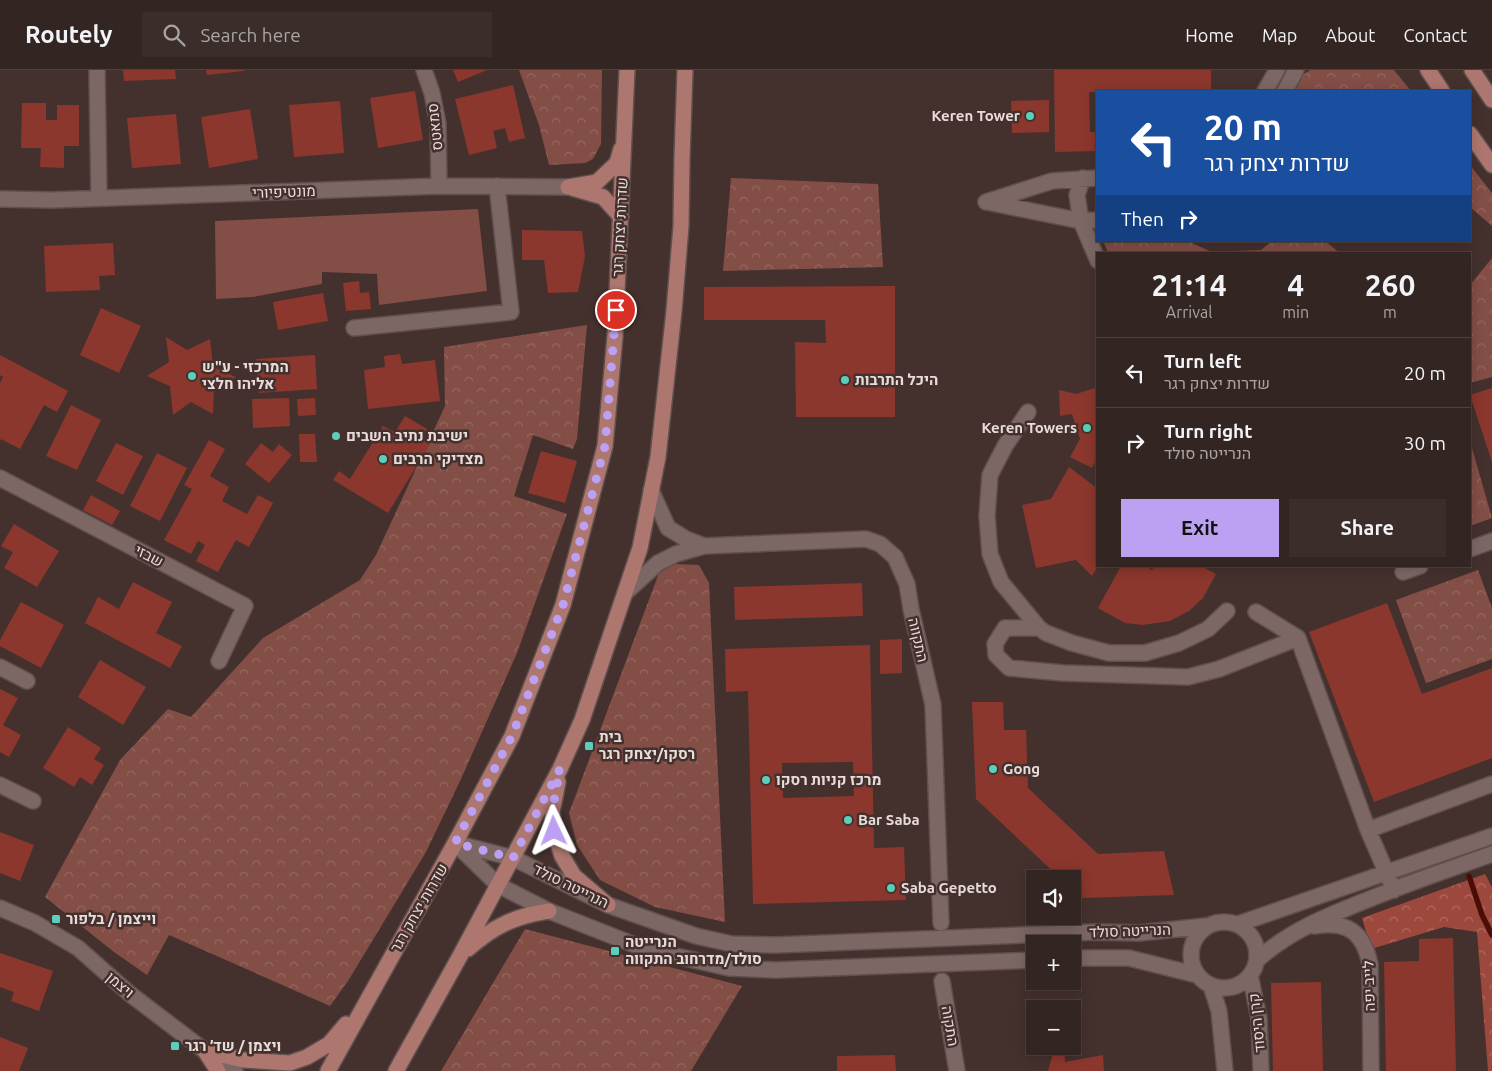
<!DOCTYPE html>
<meta charset="utf-8">
<style>
:root{--surface:#332522;--page:#3b2d2a;--text:#f1f3f6;--muted:#a9a5a5;--line:#4e4240;--accent:#bca0f2}
body{margin:0;font-family:Ubuntu,Heebo,sans-serif;background:var(--page);color:var(--text);height:100vh;display:flex;flex-direction:column;font-size:19px;white-space:nowrap}
*{box-sizing:border-box;margin:0}
p{font-size:16px;color:var(--muted)}
.icon{flex:none;width:28px;height:28px;fill:none;stroke:currentColor;stroke-width:2;stroke-linecap:round;stroke-linejoin:round}
.map{position:relative;flex:1;overflow:hidden}
.details{position:absolute;left:1096px;top:182px;width:375px;height:315px;display:flex;flex-direction:column;background:var(--surface);border-radius:0px;box-shadow:0 2px 12px #0003,0 0 0 1px var(--line)}
.details>*{flex:none}
.top-card{position:absolute;left:1096px;top:20px;width:375px;height:152px;border-radius:0px;box-shadow:0 2px 12px #0003,0 0 0 1px var(--line);background:#1a4fa0;color:#fff;overflow:hidden}
.fabs{position:absolute;left:1026px;top:800px;display:grid;gap:10px}
.fabs a{display:grid;place-items:center;width:55px;height:55px;border-radius:0px;background:var(--surface);box-shadow:0 2px 12px #0003,0 0 0 1px var(--line);font-size:25px}
.pin{position:absolute;display:grid;place-items:center;width:42px;height:42px;color:#fff;margin:-21px;border:2px solid #fff;border-radius:50%;box-shadow:0 1px 5px #0007}
.me{position:absolute;width:55px;margin:-28px;rotate:358deg;stroke-linejoin:round;filter:drop-shadow(0 0 4px #0008)}
.turn{display:flex;align-items:center;gap:18px;height:105px;padding:0 25px;font-size:22px}
.turn .icon{width:65px;height:65px;stroke-width:2.5}
.turn b{display:block;font-size:35px;line-height:42px}
.then{display:flex;align-items:center;height:48px;padding:0 25px;background:#0003;gap:10px;font-size:19px}
.eta{display:flex;justify-content:space-evenly;align-items:center;height:85px;text-align:center}
.eta b{font-size:30px;font-weight:700;line-height:35px}
.action{display:flex;gap:10px;margin-top:auto;padding:10px 25px}
.action a{flex:1;height:58px;border-radius:0px;background:var(--accent);color:#111;font-size:20px;font-weight:700;line-height:58px;text-align:center}
.action a+a{background:var(--page);color:var(--text)}
ul{padding:0;list-style:none}
li{display:flex;align-items:center;gap:15px;height:70px;padding:0 25px;border-top:1px solid var(--line)}
li div{flex:1}
li b{display:block;font-size:19px}
li em{font-style:normal}
header{display:flex;align-items:center;gap:30px;box-sizing:border-box;height:70px;padding:0 25px;background:var(--surface);border-bottom:1px solid var(--line)}
header strong{font-size:24px}
nav{display:flex;gap:28px;margin-inline-start:auto;font-size:18px}
.search{width:350px;height:45px;background:var(--page);display:flex;align-items:center;gap:12px;box-sizing:border-box;padding:0 18px;border-radius:0px;color:var(--muted);font-size:19px}
.map>svg:first-child{display:block}
.grass{fill:#834e46}
.forest{fill:url(#forest-crowns)}
.park{fill:url(#park-crowns)}
.lines{fill:none;stroke-linecap:round;stroke-linejoin:round}
.stream{stroke:#4b0d08;stroke-width:5.5}
.building{fill:#8b372d;fill-rule:evenodd}
.minor-casing{stroke:#5f504d;stroke-width:18}
.major-casing{stroke:#5f504d;stroke-width:18}
.minor{stroke:#7c6764;stroke-width:15}
.major{stroke:#ad776f;stroke-width:15}
.route{stroke:#bca0f2;stroke-width:9;stroke-dasharray:0 16.2}
.poi-dot{fill:#5dceb9;stroke:#44312e;stroke-width:2}
.labels{text-anchor:middle;stroke-width:5;stroke-linejoin:round;paint-order:stroke}
.poi-label{font-size:15px;font-weight:bold;fill:#e8dcda;stroke:#44312e;text-anchor:start}
.street-label{font-size:15px;fill:#e8dcda;stroke:#44312e}
</style>
<header>
<strong>Routely</strong>
<div class="search"><svg class="icon" aria-label="search" viewBox="0 0 24 24"><circle cx="10" cy="10" r="6"/><path d="M15 15l6 6"/></svg>Search here</div>
<nav><a>Home</a><a>Map</a><a>About</a><a>Contact</a></nav>
</header>
<div class="map">
<svg width="1492" height="1001" viewBox="0 0 1492 1001">
<defs>
<pattern id="forest-crowns" width="20" height="18" patternUnits="userSpaceOnUse" patternTransform="scale(1.25)"><rect width="20" height="18" fill="#9d483d"/><path d="M2 6a3 3 0 1 1 6 0M12 15a3 3 0 1 1 6 0" fill="none" stroke="#af6a62"/></pattern>
<pattern id="park-crowns" width="20" height="18" patternUnits="userSpaceOnUse" patternTransform="scale(1.25)"><rect width="20" height="18" fill="#834e46"/><path d="M2 6a3 3 0 1 1 6 0M12 15a3 3 0 1 1 6 0" fill="none" stroke="#956760"/></pattern>
</defs>
<rect width="100%" height="100%" fill="#44312e"/>
<path class="grass" d="M 478,139 L 487,221 L 379,235 L 377,204 L 322,202 L 322,214 L 253,227 L 216,229 L 215,151 Z"/>
<path class="forest" d="M 1485,804 L 1492,817 L 1492,1001 L 1488,1001 L 1477,862 L 1444,857 L 1371,879 L 1362,848 Z"/>
<path class="park" d="M 519,0 L 602,0 L 601,74 L 593,89 L 585,93 L 549,95 L 539,55 Z
M 1310,0 L 1394,0 L 1411,21 L 1296,21 L 1302,6 Z
M 1470,95 L 1492,123 L 1492,156 L 1470,137 Z
M 731,108 L 878,114 L 883,197 L 723,201 Z
M 1103,171 L 1187,171 L 1212,182 L 1261,180 L 1272,171 L 1325,171 L 1341,184 L 1109,184 Z
M 1492,188 L 1492,307 L 1470,313 L 1470,215 Z
M 587,255 L 577,369 L 573,379 L 533,365 L 514,426 L 567,444 L 517,583 L 461,709 L 426,782 L 348,911 L 330,936 L 169,865 L 147,905 L 114,882 L 45,827 L 120,690 L 168,639 L 191,647 L 263,568 L 360,510 L 376,485 L 445,336 L 444,277 Z
M 1470,371 L 1492,448 L 1470,456 Z
M 674,494 L 699,495 L 709,513 L 725,852 L 655,837 L 600,810 L 577,775 L 569,743 L 659,503 Z
M 1478,500 L 1492,538 L 1492,589 L 1426,613 L 1396,530 Z
M 525,859 L 742,916 L 691,1001 L 441,1001 Z"/>
<g class="lines">
<path class="stream" d="M 1469,806 L 1482,845 L 1492,865"/>
</g>
<path class="building" d="M 123,0 L 175,0 L 176,9 L 124,11 Z
M 206,0 L 244,0 L 244,1 L 207,5 Z
M 453,0 L 487,0 L 458,12 Z
M 1054,0 L 1211,0 L 1211,21 L 1089,22 L 1090,62 L 1098,62 L 1098,81 L 1055,82 Z
M 513,15 L 525,68 L 509,72 L 505,58 L 493,61 L 497,78 L 469,85 L 455,29 Z
M 415,21 L 423,70 L 378,78 L 370,28 Z
M 1049,30 L 1049,62 L 1012,63 L 1011,31 Z
M 340,31 L 344,83 L 294,87 L 289,35 Z
M 22,33 L 46,33 L 46,50 L 57,50 L 57,35 L 79,35 L 79,76 L 64,76 L 64,98 L 40,97 L 41,78 L 21,78 Z
M 250,39 L 258,89 L 209,98 L 201,47 Z
M 176,44 L 181,94 L 132,98 L 127,48 Z
M 522,160 L 582,161 L 585,186 L 578,222 L 548,223 L 544,190 L 522,190 Z
M 113,173 L 115,205 L 99,206 L 100,220 L 46,222 L 44,176 Z
M 359,211 L 360,223 L 369,222 L 371,239 L 346,241 L 343,213 Z
M 895,216 L 895,347 L 796,347 L 795,272 L 826,273 L 825,250 L 704,250 L 704,217 Z
M 323,223 L 328,251 L 278,260 L 273,232 Z
M 101,238 L 141,256 L 119,303 L 80,285 Z
M 166,267 L 187,280 L 210,269 L 213,297 L 236,307 L 214,319 L 213,344 L 191,332 L 173,345 L 170,316 L 147,306 L 169,292 Z
M 400,284 L 402,294 L 435,290 L 440,331 L 368,339 L 364,300 L 385,297 L 384,286 Z
M 0,285 L 68,321 L 57,342 L 44,335 L 20,379 L 1,369 L 0,372 L 0,313 L 3,307 L 0,305 Z
M 315,285 L 317,319 L 259,323 L 256,289 Z
M 1098,317 L 1098,386 L 1092,398 L 1070,387 L 1080,369 L 1072,344 L 1060,346 L 1059,320 L 1076,324 Z
M 1492,318 L 1492,392 L 1470,325 Z
M 289,328 L 290,356 L 253,358 L 252,329 Z
M 315,328 L 316,345 L 298,346 L 297,329 Z
M 71,335 L 101,350 L 77,400 L 46,386 Z
M 405,346 L 427,359 L 421,369 L 430,374 L 388,443 L 333,410 L 339,401 L 350,409 L 383,356 L 395,362 Z
M 299,364 L 315,364 L 317,392 L 300,392 Z
M 209,370 L 225,379 L 210,406 L 229,417 L 222,431 L 247,444 L 258,425 L 273,433 L 249,477 L 236,470 L 218,502 L 196,491 L 205,475 L 198,471 L 191,484 L 164,470 L 192,419 L 184,415 Z
M 116,373 L 143,386 L 123,425 L 96,411 Z
M 261,373 L 273,382 L 279,374 L 292,385 L 269,413 L 245,394 Z
M 541,381 L 577,391 L 565,433 L 528,423 Z
M 157,383 L 187,398 L 160,451 L 130,436 Z
M 1069,397 L 1098,419 L 1098,496 L 1092,506 L 1076,490 L 1036,498 L 1022,435 L 1051,429 Z
M 91,425 L 120,441 L 112,455 L 83,440 Z
M 14,454 L 59,481 L 37,517 L 4,498 L 13,482 L 1,476 Z
M 1121,496 L 1146,496 L 1152,500 L 1154,496 L 1201,496 L 1216,504 L 1203,528 L 1189,541 L 1170,551 L 1142,555 L 1125,553 L 1098,538 Z
M 133,512 L 172,532 L 156,563 L 182,576 L 170,598 L 85,553 L 98,527 L 119,539 Z
M 862,513 L 863,546 L 735,550 L 734,517 Z
M 21,532 L 64,555 L 41,598 L 0,576 L 0,570 Z
M 1387,533 L 1422,624 L 1492,598 L 1492,688 L 1374,732 L 1309,562 Z
M 902,569 L 902,603 L 880,604 L 880,570 Z
M 870,575 L 874,778 L 904,777 L 906,830 L 753,834 L 748,621 L 726,622 L 725,579 ZM 853,692 L 854,726 L 783,728 L 782,693 Z
M 100,590 L 146,617 L 123,655 L 78,627 Z
M 0,619 L 18,628 L 3,655 L 21,665 L 9,687 L 0,682 Z
M 972,632 L 1003,632 L 1004,660 L 1026,660 L 1028,718 L 1098,784 L 1164,781 L 1174,825 L 1082,828 L 1072,819 L 1072,809 L 1061,809 L 976,729 Z
M 68,657 L 101,678 L 94,689 L 104,695 L 92,715 L 80,707 L 74,717 L 43,698 Z
M 0,762 L 34,775 L 20,811 L 0,803 Z
M 1453,868 L 1456,1001 L 1386,1001 L 1384,892 L 1419,891 L 1419,869 Z
M 0,883 L 53,901 L 39,941 L 11,931 L 14,922 L 0,917 Z
M 1321,912 L 1323,1001 L 1273,1001 L 1271,913 Z
M 0,967 L 28,978 L 19,1001 L 0,1001 Z
M 1055,976 L 1064,976 L 1065,992 L 1103,985 L 1104,1001 L 1048,1001 Z
M 895,985 L 896,1001 L 837,1001 L 837,986 Z"/>
<g class="lines">
<defs>
<path id="minor" d="M 97,0 L 99,128
M 424,0 L 432,23 L 438,54 L 439,116
M 1265,21 L 1277,0
M 1285,21 L 1296,0
M 1083,108 L 1077,125 L 1081,151 L 1098,191
M 0,129 L 52,130 L 439,116 L 568,117
M 986,132 L 1052,111 L 1098,108
M 987,132 L 1081,151 L 1098,150
M 354,258 L 511,242 L 497,116
M 1028,342 L 1005,376 L 990,405 L 987,446 L 990,484 L 1001,512 L 1039,558 L 1046,563 L 1072,573 L 1109,583 L 1145,583 L 1179,573 L 1208,559 L 1227,541
M 0,408 L 245,536 L 219,591
M 651,420 L 668,458 L 686,469 L 704,476
M 1470,479 L 1492,471
M 1403,502 L 1420,496
M 625,523 L 658,493 L 676,484 L 704,476 L 866,469 L 880,474 L 895,487 L 907,514 L 911,539 L 933,635 L 941,853
M 1256,542 L 1298,568 L 1368,760 L 1394,820
M 1039,558 L 1005,558 L 995,574 L 996,585 L 1009,598 L 1063,603 L 1188,607 L 1219,599 L 1298,568
M 0,597 L 27,611
M 0,715 L 33,731
M 1368,760 L 1492,714
M 455,773 L 513,788 L 608,835 L 696,866 L 732,874 L 776,875 L 1096,862 L 1139,863 L 1206,856
M 456,774 L 498,815 L 549,841 L 645,879 L 729,898 L 776,900 L 1035,890
M 0,838 L 35,853 L 78,878 L 130,924 L 205,981 L 235,1001
M1191 885a33 33 0 1 1 66 0a33 33 0 1 1-66 0Z
M 1238,854 L 1492,766
M 1314,856 C 1347,851 1363,861 1370,894 L 1371,1001
M 1072,888 L 1129,888 L 1197,905
M 1257,890 C 1289,861 1327,846 1367,830 C 1408,813 1450,799 1492,784
M 1250,905 L 1259,948 L 1261,1001
M 942,911 L 957,1001
M 1211,916 L 1219,941 L 1225,1001"/>
<path id="major" d="M 1428,0 L 1442,21
M 1472,0 L 1492,30
M 1470,64 L 1492,95
M 568,117 L 597,112 L 617,93 L 621,79
M 572,118 L 603,127 L 621,147
M 558,712 L 552,742 L 554,761 L 562,786 L 574,806 L 608,835
M 468,879 C 494,856 515,846 549,841
M 205,981 L 243,990 L 290,993 L 307,987 L 329,974 L 346,954
M 205,981 L 218,1001
M 328,1001 L 455,773 L 512,666 L 563,535 L 605,376 L 615,266 L 627,0
M 396,1001 L 460,886 L 560,699 L 582,650 L 640,478 L 658,387 L 674,241 L 681,156 L 682,88 L 685,0"/>
</defs>
<use href="#minor" class="minor-casing"/>
<use href="#major" class="major-casing"/>
<use href="#minor" class="minor"/>
<use href="#major" class="major"/>
</g>
<g class="lines">
<path class="route" d="M 554,761 L 552,742 L 560,699 L 513,788 L 455,773 L 512,666 L 563,535 L 605,376 L 616,240"/>
</g>
<g class="poi-dot">
<circle cx="1030" cy="46" r="5"/>
<circle cx="192" cy="306" r="5"/>
<circle cx="845" cy="310" r="5"/>
<circle cx="1087" cy="358" r="5"/>
<circle cx="336" cy="366" r="5"/>
<circle cx="383" cy="389" r="5"/>
<rect x="584" y="671" width="10" height="10" rx="2.5"/>
<circle cx="993" cy="699" r="5"/>
<circle cx="766" cy="710" r="5"/>
<circle cx="848" cy="750" r="5"/>
<circle cx="891" cy="818" r="5"/>
<rect x="51" y="844" width="10" height="10" rx="2.5"/>
<rect x="610" y="876" width="10" height="10" rx="2.5"/>
<rect x="170" y="971" width="10" height="10" rx="2.5"/>
</g>
<g class="labels">
<g class="poi-label">
<text x="1020" y="51" text-anchor="end">Keren Tower</text>
<text x="202" y="302">המרכזי - ע"ש<tspan x="202" dy="17">אליהו חלצי</tspan></text>
<text x="855" y="315">היכל התרבות</text>
<text x="1077" y="363" text-anchor="end">Keren Towers</text>
<text x="346" y="371">ישיבת נתיב השבים</text>
<text x="393" y="394">מצדיקי הרבים</text>
<text x="599" y="672">בית<tspan x="599" dy="17">רסקו/יצחק רגר</tspan></text>
<text x="1003" y="704">Gong</text>
<text x="776" y="715">מרכז קניות רסקו</text>
<text x="858" y="755">Bar Saba</text>
<text x="901" y="823">Saba Gepetto</text>
<text x="66" y="854">וייצמן / בלפור</text>
<text x="625" y="877">הנרייטה<tspan x="625" dy="17">סולד/מדרחוב התקווה</tspan></text>
<text x="185" y="981">ויצמן / שד׳ רגר</text>
</g>
<g class="street-label">
<text transform="translate(435 57) rotate(-96)" y="5">סמאטס</text>
<text transform="translate(284 122) rotate(-2)" y="5">מונטיפיורי</text>
<text transform="translate(620 157) rotate(-87)" y="5">שדרות יצחק רגר</text>
<text transform="translate(149 486) rotate(28)" y="5">שבזי</text>
<text transform="translate(918 570) rotate(77)" y="5">התקווה</text>
<text transform="translate(571 816) rotate(26)" y="5">הנרייטה סולד</text>
<text transform="translate(419 838) rotate(-60)" y="5">שדרות יצחק רגר</text>
<text transform="translate(1130 861) rotate(-2)" y="5">הנרייטה סולד</text>
<text transform="translate(120 915) rotate(40)" y="5">ויצמן</text>
<text transform="translate(1369 916) rotate(-92)" y="5">לייב יפה</text>
<text transform="translate(1257 953) rotate(-96)" y="5">קרן היסוד</text>
<text transform="translate(950 956) rotate(80)" y="5">התקוה</text>
</g>
</g>
</svg>
<div class="fabs">
<a><svg class="icon" aria-label="sound" viewBox="0 0 24 24"><path d="M4 9h4l5-4v14l-5-4H4zM17 9q2 3 0 6"/></svg></a>
<a>+</a>
<a>−</a>
</div>
<div class="pin" style="left:616px;top:240px;background:#d93025"><svg class="icon" aria-label="arrive" viewBox="0 0 24 24"><path d="M6 21V4h12l-3 4 3 4H6"/></svg></div>
<svg class="me" style="left:554px;top:761px" viewBox="-20 -20 40 40"><path d="M0-17L14 15 0 8-14 15z" fill="#bca0f2" stroke="#fff" stroke-width="4"/></svg>
<div class="top-card">
<div class="turn"><svg class="icon" aria-label="left" viewBox="0 0 24 24"><path d="M17 20v-9H6M10 6l-5 5 5 5"/></svg><div><b>20 m</b>שדרות יצחק רגר</div></div>
<div class="then">Then<svg class="icon" aria-label="right" viewBox="0 0 24 24"><path d="M7 20v-9h11M14 6l5 5-5 5"/></svg></div>
</div>
<section class="details">
<div class="eta">
<div><b>21:14</b><p>Arrival</p></div>
<div><b>4</b><p>min</p></div>
<div><b>260</b><p>m</p></div>
</div>
<ul>
<li><svg class="icon" aria-label="left" viewBox="0 0 24 24"><path d="M17 20v-9H6M10 6l-5 5 5 5"/></svg><div><b>Turn left</b><p>שדרות יצחק רגר</p></div><em>20 m</em></li>
<li><svg class="icon" aria-label="right" viewBox="0 0 24 24"><path d="M7 20v-9h11M14 6l5 5-5 5"/></svg><div><b>Turn right</b><p>הנרייטה סולד</p></div><em>30 m</em></li>
</ul>
<div class="action"><a>Exit</a><a>Share</a></div>
</section>
</div>
